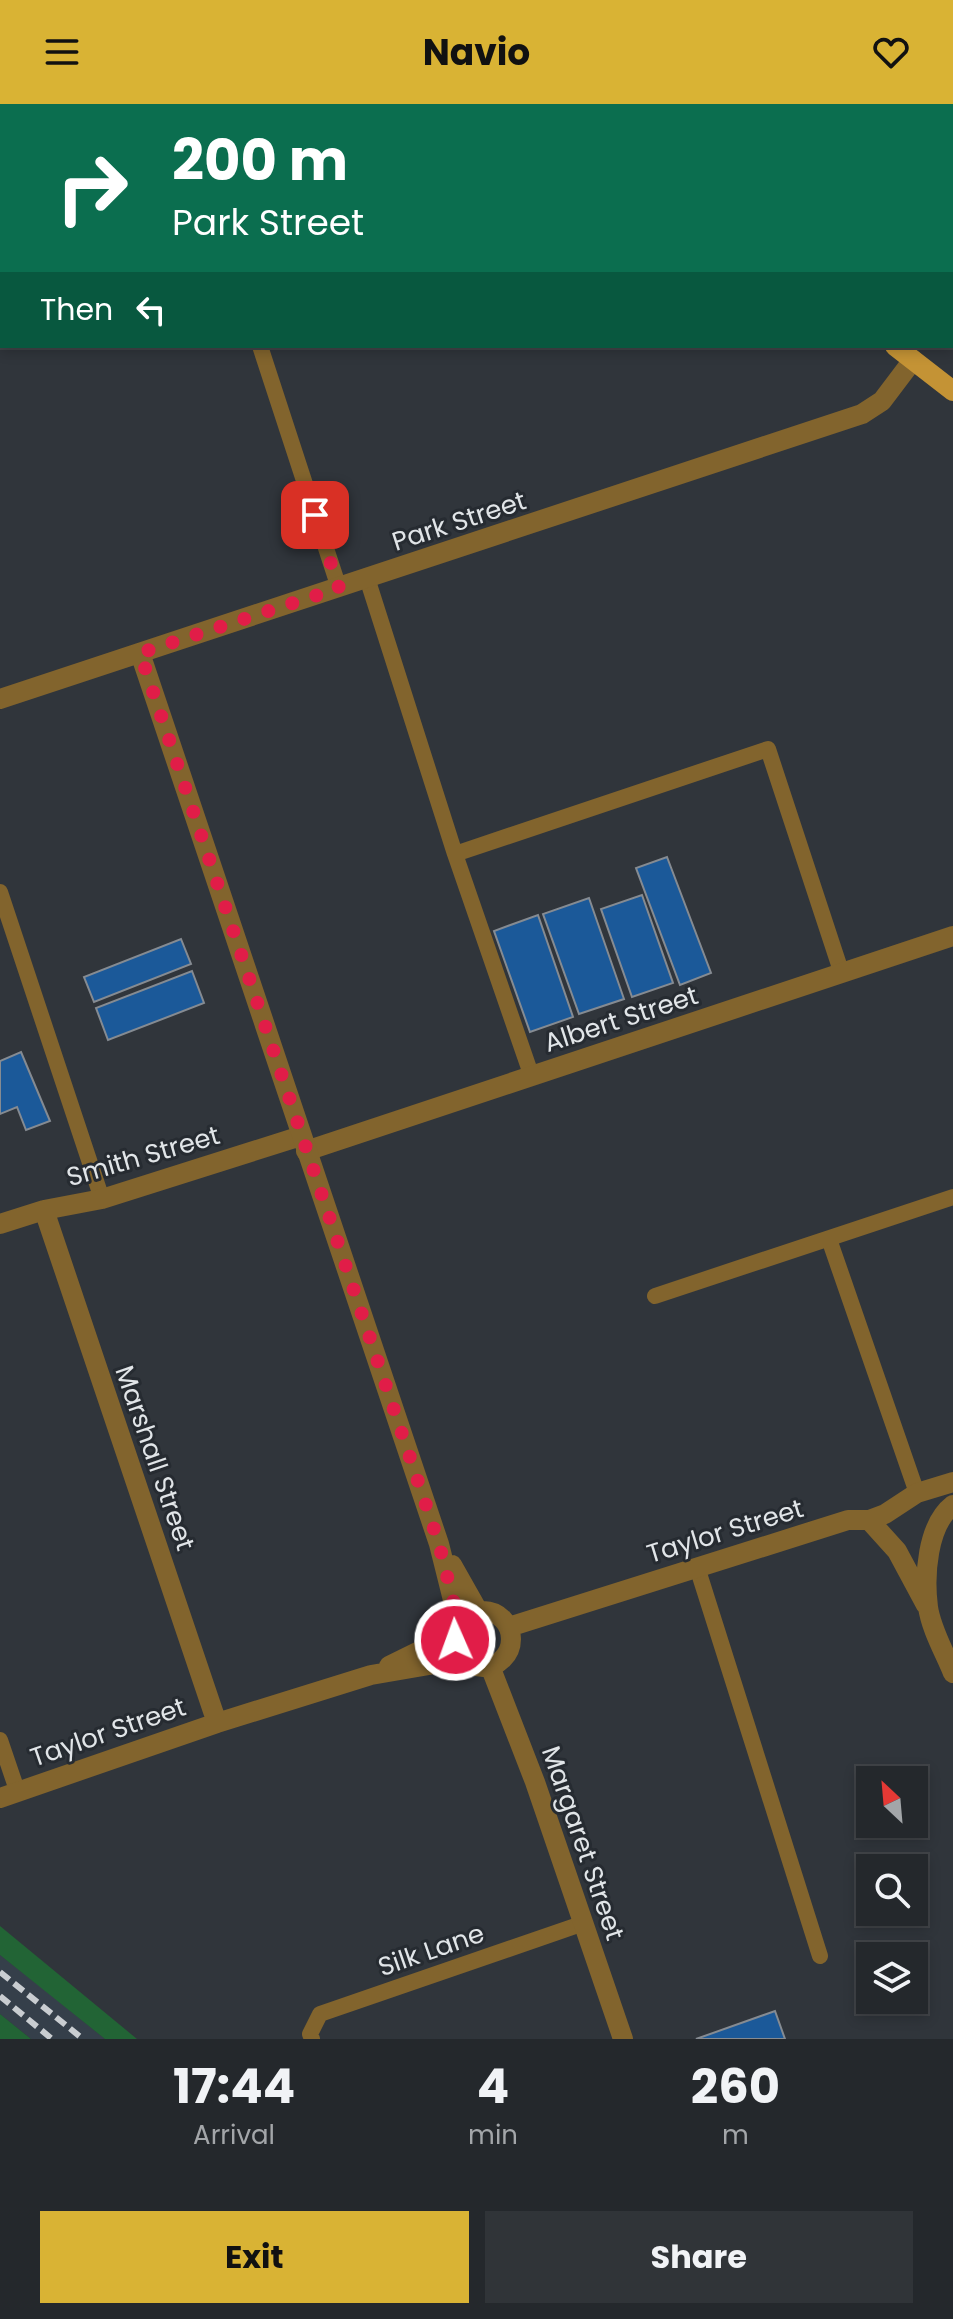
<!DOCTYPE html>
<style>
:root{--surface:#24282c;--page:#303438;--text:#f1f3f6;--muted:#a3a6a9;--line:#414448;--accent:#d9b334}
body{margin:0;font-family:Poppins,sans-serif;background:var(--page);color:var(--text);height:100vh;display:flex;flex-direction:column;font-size:30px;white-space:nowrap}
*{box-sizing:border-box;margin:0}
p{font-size:26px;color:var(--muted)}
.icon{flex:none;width:44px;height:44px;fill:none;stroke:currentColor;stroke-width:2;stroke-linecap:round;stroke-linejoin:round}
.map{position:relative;height:1935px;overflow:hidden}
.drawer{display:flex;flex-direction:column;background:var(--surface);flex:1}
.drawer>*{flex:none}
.hud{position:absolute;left:0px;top:0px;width:954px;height:244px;box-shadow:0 4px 12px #0003,0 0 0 2px var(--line);background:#0b6e4f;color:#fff;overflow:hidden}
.needle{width:52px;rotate:334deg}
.fabs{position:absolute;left:856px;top:1662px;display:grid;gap:16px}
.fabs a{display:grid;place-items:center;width:72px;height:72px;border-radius:0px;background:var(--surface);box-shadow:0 4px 12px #0003,0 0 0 2px var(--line);font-size:40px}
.pin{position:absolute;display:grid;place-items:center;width:68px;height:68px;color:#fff;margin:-34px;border-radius:16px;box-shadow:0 4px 12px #0006}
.me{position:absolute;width:88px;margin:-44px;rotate:358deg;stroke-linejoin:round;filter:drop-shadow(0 0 6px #0008)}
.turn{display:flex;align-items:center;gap:28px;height:168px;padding:0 40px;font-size:36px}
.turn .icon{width:104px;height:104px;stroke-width:2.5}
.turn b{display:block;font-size:56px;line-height:68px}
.then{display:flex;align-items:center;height:76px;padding:0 40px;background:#0003;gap:16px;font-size:30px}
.eta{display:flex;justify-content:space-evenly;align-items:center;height:136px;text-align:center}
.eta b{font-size:48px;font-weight:700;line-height:56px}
.action{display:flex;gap:16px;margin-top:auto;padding:16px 40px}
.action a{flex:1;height:92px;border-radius:0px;background:var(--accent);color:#111;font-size:32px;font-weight:700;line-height:92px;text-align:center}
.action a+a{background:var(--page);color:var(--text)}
header{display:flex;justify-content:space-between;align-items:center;height:104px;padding:0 40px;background:var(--accent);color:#111;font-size:36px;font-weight:700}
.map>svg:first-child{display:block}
.built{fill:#353f4a}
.green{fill:#226435}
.building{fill:#1b5999;stroke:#858b92;stroke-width:2}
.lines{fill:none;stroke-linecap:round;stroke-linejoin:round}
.service{stroke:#82642d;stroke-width:16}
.minor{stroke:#82642d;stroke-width:20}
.tertiary{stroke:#82642d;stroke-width:20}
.primary{stroke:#c49335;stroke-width:20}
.rail{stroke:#c9cdd1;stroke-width:6;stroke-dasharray:12 6;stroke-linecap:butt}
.route{stroke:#e11d48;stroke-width:14;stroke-dasharray:0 25.2}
.labels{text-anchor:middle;stroke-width:6;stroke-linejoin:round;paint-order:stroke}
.street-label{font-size:26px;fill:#e1e5e8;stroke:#262b31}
</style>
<header><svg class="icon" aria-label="menu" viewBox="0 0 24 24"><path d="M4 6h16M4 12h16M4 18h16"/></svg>Navio<svg class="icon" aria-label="heart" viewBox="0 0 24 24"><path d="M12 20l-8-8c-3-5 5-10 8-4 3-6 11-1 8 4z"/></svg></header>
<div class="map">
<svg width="953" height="1935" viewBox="0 0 953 1935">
<rect width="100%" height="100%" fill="#30353b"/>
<path class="built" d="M 0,1851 L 41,1883 L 105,1935 L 31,1935 L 0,1910 Z"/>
<path class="green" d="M 0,1822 L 137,1935 L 105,1935 L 0,1851 Z
M 0,1910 L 31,1935 L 0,1935 Z"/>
<path class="building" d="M 667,753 L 711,869 L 680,881 L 636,764 Z
M 642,791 L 673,879 L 632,893 L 601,805 Z
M 589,794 L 624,895 L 579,910 L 543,810 Z
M 538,811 L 573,913 L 530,928 L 494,827 Z
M 181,835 L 191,860 L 94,898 L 84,873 Z
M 192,867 L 204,899 L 108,936 L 96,904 Z
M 21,948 L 50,1017 L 26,1026 L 17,1003 L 0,1010 L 0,957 Z
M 775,1907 L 785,1935 L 696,1935 Z"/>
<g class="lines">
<path class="service" d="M 176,0 L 177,2
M 0,60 L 2,60
M 260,242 L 339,484
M 367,474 L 455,750 L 532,973
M 455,750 L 768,645 L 842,870
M 0,788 L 102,1095
M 829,1135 L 917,1389
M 655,1192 L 953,1093
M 697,1463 L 820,1852
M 0,1636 L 17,1686
M 312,1935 L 310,1930 L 320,1910 L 584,1819"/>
<path class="minor" d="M 306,1047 L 953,832
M 44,1106 L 217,1619
M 0,1120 L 44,1106 L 102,1095 L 301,1032
M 389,1562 L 456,1529
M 0,1694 L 217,1619 L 371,1571 L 464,1555"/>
<path class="tertiary" d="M 140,549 L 439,1440 L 459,1520
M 0,595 L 862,310 L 882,297 L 913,256
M 953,1401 C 927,1421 924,1472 928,1503 C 931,1525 945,1549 953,1569
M 869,1416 L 897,1447 L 926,1501
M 452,1461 L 478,1507
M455 1535a28 28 0 1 1 56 0a28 28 0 1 1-56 0Z
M 509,1523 L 848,1416 L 869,1416 L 885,1410 L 917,1389 L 953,1378
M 490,1562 L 535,1678 L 623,1935"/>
<path class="primary" d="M 588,0 L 590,2
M 882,0 L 885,2
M 688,2 L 690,0
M 725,2 L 727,0
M 952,55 L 953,56
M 895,242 L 953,287"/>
<path class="rail" d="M 0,1868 L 83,1935
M 0,1892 L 52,1935"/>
</g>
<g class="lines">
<path class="route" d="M 315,411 L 339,484 L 140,549 L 439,1440 L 459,1520 L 455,1536"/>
</g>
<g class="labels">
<g class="street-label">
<text transform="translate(459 417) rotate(-18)" y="9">Park Street</text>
<text transform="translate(621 915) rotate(-18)" y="9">Albert Street</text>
<text transform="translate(143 1052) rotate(-16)" y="9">Smith Street</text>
<text transform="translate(155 1354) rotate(71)" y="9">Marshall Street</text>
<text transform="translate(725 1427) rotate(-17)" y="9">Taylor Street</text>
<text transform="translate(108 1628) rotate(-19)" y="9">Taylor Street</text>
<text transform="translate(583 1739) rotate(71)" y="9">Margaret Street</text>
<text transform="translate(431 1846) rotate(-19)" y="9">Silk Lane</text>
</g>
</g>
</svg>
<div class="fabs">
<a><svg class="needle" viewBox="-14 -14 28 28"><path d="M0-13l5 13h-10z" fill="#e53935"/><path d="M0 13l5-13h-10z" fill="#a3a6a9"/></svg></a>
<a><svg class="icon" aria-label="search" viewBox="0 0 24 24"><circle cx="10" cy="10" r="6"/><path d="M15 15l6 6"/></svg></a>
<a><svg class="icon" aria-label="layers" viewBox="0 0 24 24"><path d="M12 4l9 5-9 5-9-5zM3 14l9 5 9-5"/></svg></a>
</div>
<div class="pin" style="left:315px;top:411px;background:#d93025"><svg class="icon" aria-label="arrive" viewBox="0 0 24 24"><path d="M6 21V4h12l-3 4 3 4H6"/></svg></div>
<svg class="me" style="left:455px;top:1536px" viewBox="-20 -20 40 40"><circle r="17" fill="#e11d48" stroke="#fff" stroke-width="3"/><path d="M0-11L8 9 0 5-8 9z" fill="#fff"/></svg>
<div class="hud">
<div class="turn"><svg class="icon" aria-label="right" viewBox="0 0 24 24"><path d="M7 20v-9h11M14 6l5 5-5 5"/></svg><div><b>200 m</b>Park Street</div></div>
<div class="then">Then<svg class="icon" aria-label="left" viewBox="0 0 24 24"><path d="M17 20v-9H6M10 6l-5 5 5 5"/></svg></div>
</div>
</div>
<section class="drawer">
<div class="eta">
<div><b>17:44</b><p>Arrival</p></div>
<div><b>4</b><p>min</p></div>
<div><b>260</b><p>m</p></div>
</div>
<div class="action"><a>Exit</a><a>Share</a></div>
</section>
